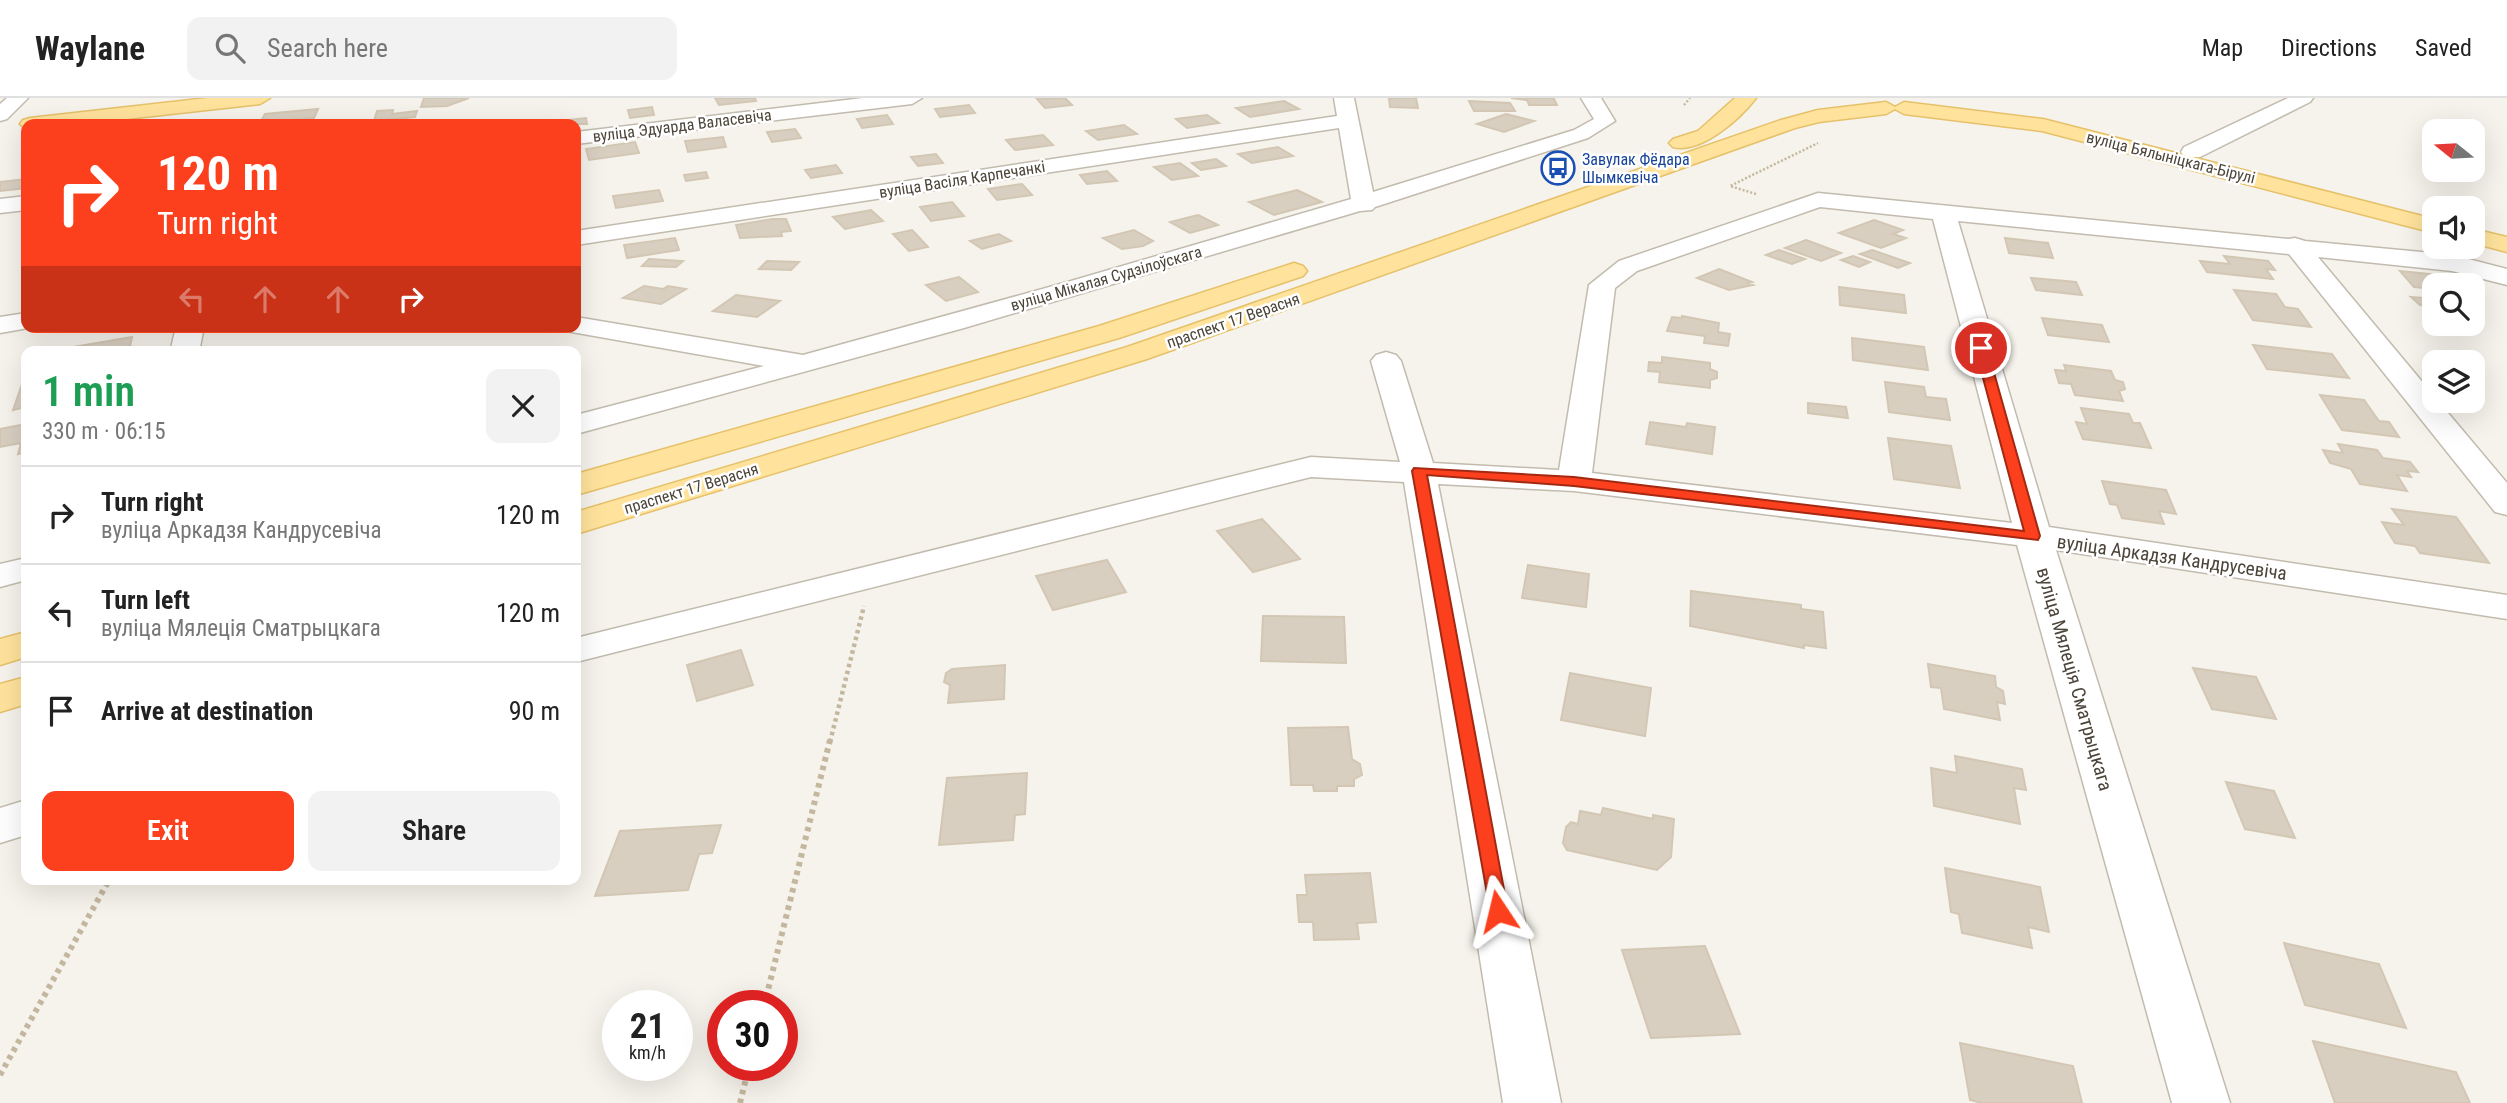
<!DOCTYPE html>
<meta charset="utf-8">
<style>
:root{--surface:#fff;--page:#f2f2f2;--text:#222;--muted:#767676;--line:#e0e0e0;--accent:#fc3f1d}
body{margin:0;font-family:"Roboto Condensed",sans-serif;background:var(--page);color:var(--text);height:100vh;display:flex;flex-direction:column;font-size:26px;white-space:nowrap}
*{box-sizing:border-box;margin:0}
p{font-size:23px;color:var(--muted)}
.icon{flex:none;width:38px;height:38px;fill:none;stroke:currentColor;stroke-width:2;stroke-linecap:round;stroke-linejoin:round}
.map{position:relative;flex:1;overflow:hidden}
.sheet{position:absolute;left:21px;top:248px;width:560px;height:539px;display:flex;flex-direction:column;background:var(--surface);border-radius:14px;box-shadow:0 7px 28px #0002}
.sheet>*{flex:none}
.top-card{position:absolute;left:21px;top:21px;width:560px;height:214px;border-radius:14px;box-shadow:0 7px 28px #0002;background:#fc3f1d;color:#fff;overflow:hidden}
.needle{width:46px;rotate:288deg}
.tools{position:absolute;left:2422px;top:21px;display:grid;gap:14px}
.tools a{display:grid;place-items:center;width:63px;height:63px;border-radius:14px;background:var(--surface);box-shadow:0 7px 28px #0002;font-size:35px}
.speed{position:absolute;left:602px;top:892px;display:flex;gap:14px;font-size:35px;font-weight:700;text-align:center}
.speed>*{display:grid;place-content:center;width:91px;height:91px;border-radius:50%;background:var(--surface);box-shadow:0 7px 28px #0002;line-height:1}
.speed small{font-size:18px;font-weight:400}
.speed .limit{border:10px solid #d22;background:#fff;color:#111}
.pin{position:absolute;display:grid;place-items:center;width:60px;height:60px;color:#fff;margin:-30px;border:4px solid #fff;border-radius:50%;box-shadow:0 2px 7px #0007}
.me{position:absolute;width:77px;margin:-38px;rotate:350deg;stroke-linejoin:round;filter:drop-shadow(0 0 5px #0008)}
.turn{display:flex;align-items:center;gap:24px;height:147px;padding:0 21px;font-size:32px}
.turn .icon{width:91px;height:91px;stroke-width:2.5}
.turn b{display:block;font-size:49px;line-height:60px}
.lanes{display:flex;align-items:center;height:66px;padding:0 21px;background:#0003;justify-content:center;gap:35px;direction:ltr}
.lanes .off{opacity:.35}
.round{display:grid;place-items:center;flex:none;width:74px;height:74px;border-radius:14px;background:var(--page)}
.overview{display:flex;align-items:center;justify-content:space-between;height:119px;padding:0 21px}
h1{font-size:42px;font-weight:600;line-height:52px;color:#1e9e55}
.button{display:flex;gap:14px;margin-top:auto;padding:14px 21px}
.button a{flex:1;height:80px;border-radius:14px;background:var(--accent);color:#fff;font-size:28px;font-weight:600;line-height:80px;text-align:center}
.button a+a{background:var(--page);color:var(--text)}
ul{padding:0;list-style:none}
li{display:flex;align-items:center;gap:21px;height:98px;padding:0 21px;border-top:2px solid var(--line)}
li div{flex:1}
li b{display:block;font-size:26px}
li em{font-style:normal}
header{display:flex;align-items:center;gap:42px;box-sizing:border-box;height:98px;padding:0 35px;background:var(--surface);border-bottom:2px solid var(--line)}
header strong{font-size:33px}
nav{display:flex;gap:38px;margin-inline-start:auto;font-size:24px}
.search{width:490px;height:63px;background:var(--page);display:flex;align-items:center;gap:18px;box-sizing:border-box;padding:0 24px;border-radius:14px;color:var(--muted);font-size:26px}
.map>svg:first-child{display:block}
.building{fill:#d8cfc1;stroke:#d3c7b4;stroke-width:2}
.lines{fill:none;stroke-linecap:round;stroke-linejoin:round}
.minor-casing{stroke:#c2bbae;stroke-width:3}
.major-casing{stroke:#e6c16a;stroke-width:3}
.path-far2{stroke:#c4b79f;stroke-width:2.5;stroke-dasharray:2 2;stroke-linecap:butt}
.path-far1{stroke:#c4b79f;stroke-width:4.5;stroke-dasharray:3.5 3.5;stroke-linecap:butt}
.path{stroke:#c4b79f;stroke-width:6;stroke-dasharray:4.5 4.5;stroke-linecap:butt}
.minor{fill:#fff;fill-rule:evenodd}
.major{fill:#ffe39c;fill-rule:evenodd}
.route{fill:#fc3f1d;stroke:#a42913;stroke-width:2}
.labels{text-anchor:middle;stroke-width:5;stroke-linejoin:round;paint-order:stroke}
.far-street-label{font-size:16px;fill:#4b4439;stroke:#fff}
.far-transit-label{font-size:16px;fill:#164399;stroke:#fff;text-anchor:start}
.street-label{font-size:19px;fill:#4b4439;stroke:#fff}
</style>
<header>
<strong>Waylane</strong>
<div class="search"><svg class="icon" aria-label="search" viewBox="0 0 24 24"><circle cx="10" cy="10" r="6"/><path d="M15 15l6 6"/></svg>Search here</div>
<nav><a>Map</a><a>Directions</a><a>Saved</a></nav>
</header>
<div class="map">
<svg width="2507" height="1005" viewBox="0 0 2507 1005">
<rect width="100%" height="100%" fill="#f6f3ec"/>
<path class="building" d="M 424,0 L 469,0 L 447,8 L 421,9 Z
M 715,0 L 755,0 L 756,3 L 719,7 Z
M 1065,0 L 1072,7 L 1045,10 L 1037,1 Z
M 1389,0 L 1416,0 L 1418,10 L 1390,9 Z
M 1511,0 L 1548,0 L 1554,1 L 1557,7 L 1529,7 L 1527,2 Z
M 1284,3 L 1299,11 L 1250,19 L 1236,10 Z
M 1469,3 L 1510,5 L 1515,13 L 1474,13 Z
M 969,7 L 975,15 L 940,19 L 935,11 Z
M 652,9 L 654,17 L 630,20 L 628,12 Z
M 318,11 L 314,20 L 260,25 L 265,16 Z
M 393,12 L 392,16 L 417,13 L 415,19 L 374,23 L 377,13 Z
M 1506,16 L 1534,23 L 1504,34 L 1477,26 Z
M 887,17 L 893,26 L 862,30 L 857,21 Z
M 1207,17 L 1219,25 L 1187,30 L 1176,21 Z
M 586,20 L 587,26 L 550,26 L 550,24 Z
M 1124,27 L 1137,36 L 1098,42 L 1086,33 Z
M 795,31 L 801,40 L 772,44 L 767,34 Z
M 1043,37 L 1053,47 L 1015,52 L 1006,42 Z
M 723,39 L 726,49 L 688,54 L 685,43 Z
M 635,44 L 639,55 L 589,62 L 586,51 Z
M 1278,49 L 1293,58 L 1252,65 L 1238,56 Z
M 936,56 L 943,65 L 918,68 L 911,59 Z
M 1216,61 L 1226,68 L 1201,72 L 1192,65 Z
M 1180,65 L 1198,78 L 1172,82 L 1154,69 Z
M 836,67 L 842,75 L 811,80 L 805,72 Z
M 1107,73 L 1117,83 L 1087,86 L 1080,77 Z
M 706,74 L 708,80 L 686,83 L 684,77 Z
M 26,81 L 26,90 L 0,93 L 0,84 Z
M 1022,86 L 1032,97 L 997,102 L 988,91 Z
M 659,92 L 663,103 L 616,110 L 613,98 Z
M 1297,92 L 1322,104 L 1274,117 L 1249,104 Z
M 952,104 L 964,118 L 931,123 L 920,109 Z
M 871,112 L 883,123 L 845,131 L 833,119 Z
M 1198,117 L 1218,127 L 1190,135 L 1170,124 Z
M 773,121 L 786,121 L 791,133 L 781,134 L 782,138 L 740,140 L 736,127 Z
M 1874,122 L 1903,132 L 1893,136 L 1906,140 L 1881,150 L 1839,135 Z
M 912,132 L 928,149 L 909,153 L 893,136 Z
M 1134,132 L 1153,143 L 1143,148 L 1122,151 L 1103,140 Z
M 999,136 L 1011,143 L 982,151 L 970,143 Z
M 675,140 L 679,152 L 627,160 L 624,147 Z
M 2005,140 L 2048,145 L 2053,160 L 2009,155 Z
M 1806,142 L 1841,155 L 1821,163 L 1785,150 Z
M 1779,152 L 1805,161 L 1792,166 L 1766,157 Z
M 1872,152 L 1910,165 L 1898,170 L 1860,156 Z
M 1853,158 L 1870,164 L 1859,169 L 1841,162 Z
M 2224,158 L 2268,163 L 2275,172 L 2266,171 L 2273,181 L 2207,174 L 2200,163 L 2230,166 Z
M 649,161 L 683,163 L 676,169 L 642,168 Z
M 767,163 L 799,164 L 791,172 L 759,171 Z
M 1719,171 L 1752,184 L 1748,185 L 1753,187 L 1729,192 L 1697,180 Z
M 2400,173 L 2439,177 L 2449,187 L 2434,187 L 2434,191 L 2414,189 Z
M 959,179 L 978,194 L 946,203 L 926,187 Z
M 2031,180 L 2076,184 L 2082,197 L 2036,192 Z
M 644,188 L 663,191 L 668,188 L 686,191 L 661,206 L 623,200 Z
M 1839,189 L 1904,197 L 1906,215 L 1840,207 Z
M 2234,192 L 2276,196 L 2285,209 L 2298,211 L 2311,229 L 2253,222 Z
M 736,197 L 780,203 L 757,219 L 713,213 Z
M 2411,199 L 2434,201 L 2434,209 L 2420,207 Z
M 1682,218 L 1719,225 L 1718,234 L 1730,236 L 1728,248 L 1704,245 L 1705,238 L 1667,233 L 1672,219 L 1682,220 Z
M 2042,220 L 2102,227 L 2109,244 L 2048,237 Z
M 132,239 L 129,253 L 66,254 L 68,250 Z
M 1852,240 L 1924,249 L 1928,272 L 1853,262 Z
M 2253,247 L 2332,256 L 2349,280 L 2267,271 Z
M 1662,259 L 1710,265 L 1710,271 L 1717,274 L 1717,280 L 1710,282 L 1710,290 L 1659,284 L 1660,274 L 1648,273 L 1649,264 L 1662,265 Z
M 2064,267 L 2111,273 L 2115,282 L 2123,284 L 2125,291 L 2119,293 L 2123,303 L 2075,297 L 2071,286 L 2059,285 L 2055,272 L 2066,273 Z
M 1885,284 L 1924,289 L 1926,299 L 1946,301 L 1950,322 L 1889,314 Z
M 26,285 L 26,309 L 13,312 L 22,286 Z
M 2320,297 L 2364,302 L 2379,323 L 2389,324 L 2399,339 L 2342,332 Z
M 1808,305 L 1846,309 L 1848,320 L 1808,315 Z
M 2081,310 L 2129,316 L 2133,325 L 2140,325 L 2151,350 L 2083,341 L 2076,324 L 2087,326 Z
M 1650,324 L 1686,329 L 1687,325 L 1715,329 L 1712,356 L 1646,346 Z
M 26,326 L 26,354 L 18,356 L 21,345 L 0,349 L 0,331 Z
M 1888,340 L 1951,348 L 1960,390 L 1894,381 Z
M 2338,346 L 2377,352 L 2383,360 L 2410,364 L 2418,374 L 2407,373 L 2411,379 L 2397,377 L 2407,393 L 2360,386 L 2351,371 L 2330,365 L 2323,352 L 2343,355 Z
M 2102,383 L 2166,392 L 2176,416 L 2159,413 L 2164,426 L 2122,420 L 2117,407 L 2110,406 Z
M 2392,411 L 2456,419 L 2489,465 L 2420,455 L 2415,448 L 2395,445 L 2382,424 L 2404,427 Z
M 1262,421 L 1300,461 L 1253,474 L 1217,433 Z
M 1107,462 L 1126,494 L 1053,512 L 1036,478 Z
M 1528,467 L 1589,476 L 1586,509 L 1522,500 Z
M 1691,493 L 1801,507 L 1801,511 L 1823,514 L 1826,550 L 1804,547 L 1804,550 L 1690,528 Z
M 1263,518 L 1344,519 L 1346,565 L 1261,563 Z
M 741,552 L 753,587 L 697,603 L 687,567 Z
M 1928,566 L 1995,578 L 1996,589 L 2003,593 L 2005,606 L 1997,604 L 2000,622 L 1944,611 L 1941,590 L 1931,589 Z
M 1005,567 L 1004,601 L 948,605 L 950,587 L 944,584 L 946,575 L 952,571 Z
M 2193,570 L 2256,579 L 2276,621 L 2212,611 Z
M 1570,575 L 1651,590 L 1645,638 L 1561,622 Z
M 1348,629 L 1352,661 L 1360,666 L 1362,677 L 1354,681 L 1354,688 L 1337,688 L 1337,693 L 1314,693 L 1313,687 L 1291,687 L 1288,630 Z
M 1955,658 L 2022,671 L 2026,692 L 2014,690 L 2020,726 L 1934,708 L 1931,670 L 1957,675 Z
M 1027,675 L 1025,716 L 1015,717 L 1013,742 L 939,747 L 947,680 Z
M 2226,684 L 2274,693 L 2295,740 L 2245,731 Z
M 1603,710 L 1653,721 L 1653,717 L 1674,721 L 1671,759 L 1657,772 L 1567,752 L 1563,745 L 1566,729 L 1571,724 L 1578,726 L 1580,713 L 1601,717 Z
M 721,727 L 712,755 L 699,756 L 688,792 L 595,798 L 620,733 Z
M 1945,770 L 2040,789 L 2049,834 L 2028,829 L 2032,850 L 1962,835 L 1959,816 L 1951,814 Z
M 1370,775 L 1376,824 L 1357,825 L 1359,841 L 1314,842 L 1313,824 L 1299,824 L 1297,797 L 1307,797 L 1305,777 Z
M 2284,845 L 2379,866 L 2406,930 L 2305,907 Z
M 1705,848 L 1740,936 L 1651,940 L 1622,852 Z
M 2313,943 L 2456,974 L 2470,1005 L 2335,1005 Z
M 1960,945 L 2073,968 L 2082,1005 L 1982,1005 L 1970,1002 Z"/>
<g class="lines">
<defs>
<path id="minor" d="M 7,0 L 28,0 L 7,21 L 0,23 L 0,6 Z
M 863,0 L 922,0 L 912,6 L 576,46 L 576,34 Z
M 1334,0 L 1354,0 L 1373,94 L 1574,32 L 1594,21 L 1581,0 L 1601,0 L 1615,23 L 1588,40 L 1375,109 L 1372,112 L 1360,113 L 964,230 L 576,336 L 576,317 L 764,268 L 566,233 L 564,229 L 576,229 L 576,219 L 803,257 L 1071,183 L 1351,101 L 1339,30 L 576,147 L 576,133 L 1337,18 Z
M 2288,0 L 2313,0 L 2310,4 L 2200,59 L 2184,59 L 2181,54 L 2184,49 Z
M 1818,95 L 2288,141 L 2295,140 L 2305,143 L 2453,157 L 2507,171 L 2507,187 L 2452,173 L 2318,159 L 2434,298 L 2434,303 L 2438,303 L 2507,385 L 2507,417 L 2495,414 L 2289,156 L 1958,123 L 2049,429 L 2507,497 L 2507,521 L 2056,452 L 2230,1005 L 2172,1005 L 2017,447 L 1574,393 L 1438,386 L 1561,1005 L 1503,1005 L 1404,384 L 1311,379 L 576,564 L 576,540 L 1311,359 L 1400,364 L 1371,263 L 1376,257 L 1386,254 L 1396,257 L 1401,263 L 1433,365 L 1559,372 L 1589,187 L 1619,163 ZM 1820,109 L 1933,121 L 2012,425 L 1592,375 L 1615,190 L 1637,173 Z
M 26,98 L 26,112 L 0,115 L 0,101 Z
M 26,215 L 26,229 L 34,229 L 0,235 L 0,219 Z
M 176,229 L 204,229 L 199,254 L 170,254 Z
M 26,460 L 26,482 L 0,489 L 0,466 Z
M 26,702 L 26,737 L 0,745 L 0,710 Z"/>
<path id="major" d="M 208,0 L 270,0 L 260,6 L 81,26 L 26,26 L 26,31 L 20,26 L 23,22 L 30,20 Z
M 1735,0 L 1756,0 C 1740,21 1701,56 1673,49 L 1669,45 L 1673,41 L 1698,33 Z
M 1886,4 L 1895,9 L 1904,4 L 2043,21 L 2434,121 L 2434,135 L 2042,33 L 1904,16 L 1895,11 L 1886,16 L 1819,24 L 1795,30 L 1147,261 L 576,436 L 576,414 L 1127,249 L 1781,22 L 1818,12 Z
M 2473,131 L 2507,139 L 2507,154 L 2473,145 Z
M 1294,165 L 1303,168 L 1307,173 L 1303,178 L 1119,240 L 576,397 L 576,376 L 1099,228 Z
M 26,534 L 26,559 L 0,567 L 0,541 Z
M 26,579 L 26,606 L 0,614 L 0,586 Z"/>
</defs>
<use href="#minor" class="minor-casing"/>
<use href="#major" class="major-casing"/>
<path class="path-far2" d="M 1684,7 L 1690,0
M 1756,96 L 1730,88 L 1818,45"/>
<path class="path-far1" d="M 830,644 L 864,508"/>
<path class="path" d="M 764,908 L 830,642
M 0,977 L 109,782
M 740,1005 L 749,968"/>
<use href="#minor" class="minor"/>
<use href="#major" class="major"/>
</g>
<path class="route" d="M 1981,247 L 1987,250 L 2040,438 L 2038,442 L 1574,388 L 1427,377 L 1508,813 L 1505,818 L 1498,821 L 1491,818 L 1412,373 L 1414,370 L 1574,379 L 2024,433 L 1975,250 Z"/>
<defs>
<symbol id="bus-ring" viewBox="-11 -11 22 22"><circle r="9.5" fill="#fff" stroke="#1a4fb4" stroke-width="1.5"/><path d="M-5-6H5V4H4V6H2V4H-2V6H-4V4H-5ZM-3.5-4V0h7V-4ZM-3.5 1.2v1.5H-2V1.2ZM2 1.2v1.5H3.5V1.2Z" fill="#1a4fb4"/></symbol>
</defs>
<g fill-rule="evenodd">
<use href="#bus-ring" x="1539" y="51" width="38" height="38"/>
</g>
<g class="labels">
<g class="far-street-label">
<text transform="translate(682 27) rotate(-7)" y="6">вуліца Эдуарда Валасевіча</text>
<text transform="translate(2171 59) rotate(14)" y="6">вуліца Бялыніцкага-Бірулі</text>
<text transform="translate(962 81) rotate(-9)" y="6">вуліца Васіля Карпечанкі</text>
<text transform="translate(1106 180) rotate(-16)" y="6">вуліца Мікалая Судзілоўскага</text>
<text transform="translate(1233 222) rotate(-19)" y="6">праспект 17 Верасня</text>
<text transform="translate(691 390) rotate(-17)" y="6">праспект 17 Верасня</text>
</g>
<g class="far-transit-label">
<text x="1582" y="67">Завулак Фёдара<tspan x="1582" dy="18">Шымкевіча</tspan></text>
</g>
<g class="street-label">
<text transform="translate(2172 459) rotate(8)" y="7">вуліца Аркадзя Кандрусевіча</text>
<text transform="translate(2075 581) rotate(74)" y="7">вуліца Мялеція Сматрыцкага</text>
</g>
</g>
</svg>
<div class="tools">
<a><svg class="needle" viewBox="-14 -14 28 28"><path d="M0-13l5 13h-10z" fill="#e53935"/><path d="M0 13l5-13h-10z" fill="#767676"/></svg></a>
<a><svg class="icon" aria-label="sound" viewBox="0 0 24 24"><path d="M4 9h4l5-4v14l-5-4H4zM17 9q2 3 0 6"/></svg></a>
<a><svg class="icon" aria-label="search" viewBox="0 0 24 24"><circle cx="10" cy="10" r="6"/><path d="M15 15l6 6"/></svg></a>
<a><svg class="icon" aria-label="layers" viewBox="0 0 24 24"><path d="M12 4l9 5-9 5-9-5zM3 14l9 5 9-5"/></svg></a>
</div>
<div class="speed"><div>21<small>km/h</small></div><div class="limit">30</div></div>
<div class="pin" style="left:1981px;top:250px;background:#d93025"><svg class="icon" aria-label="arrive" viewBox="0 0 24 24"><path d="M6 21V4h12l-3 4 3 4H6"/></svg></div>
<svg class="me" style="left:1498px;top:813px" viewBox="-20 -20 40 40"><path d="M0-17L14 15 0 8-14 15z" fill="#fc3f1d" stroke="#fff" stroke-width="4"/></svg>
<div class="top-card">
<div class="turn"><svg class="icon" aria-label="right" viewBox="0 0 24 24"><path d="M7 20v-9h11M14 6l5 5-5 5"/></svg><div><b>120 m</b>Turn right</div></div>
<div class="lanes"><svg class="icon off" aria-label="left" viewBox="0 0 24 24"><path d="M17 20v-9H6M10 6l-5 5 5 5"/></svg><svg class="icon off" aria-label="ahead" viewBox="0 0 24 24"><path d="M12 20V5M6 11l6-6 6 6"/></svg><svg class="icon off" aria-label="ahead" viewBox="0 0 24 24"><path d="M12 20V5M6 11l6-6 6 6"/></svg><svg class="icon" aria-label="right" viewBox="0 0 24 24"><path d="M7 20v-9h11M14 6l5 5-5 5"/></svg></div>
</div>
<section class="sheet">
<div class="overview"><div><h1>1 min</h1><p>330 m · 06:15</p></div><a class="round"><svg class="icon" aria-label="close" viewBox="0 0 24 24"><path d="M6 6l12 12M18 6L6 18"/></svg></a></div>
<ul>
<li><svg class="icon" aria-label="right" viewBox="0 0 24 24"><path d="M7 20v-9h11M14 6l5 5-5 5"/></svg><div><b>Turn right</b><p>вуліца Аркадзя Кандрусевіча</p></div><em>120 m</em></li>
<li><svg class="icon" aria-label="left" viewBox="0 0 24 24"><path d="M17 20v-9H6M10 6l-5 5 5 5"/></svg><div><b>Turn left</b><p>вуліца Мялеція Сматрыцкага</p></div><em>120 m</em></li>
<li><svg class="icon" aria-label="arrive" viewBox="0 0 24 24"><path d="M6 21V4h12l-3 4 3 4H6"/></svg><div><b>Arrive at destination</b></div><em>90 m</em></li>
</ul>
<div class="button"><a>Exit</a><a>Share</a></div>
</section>
</div>
